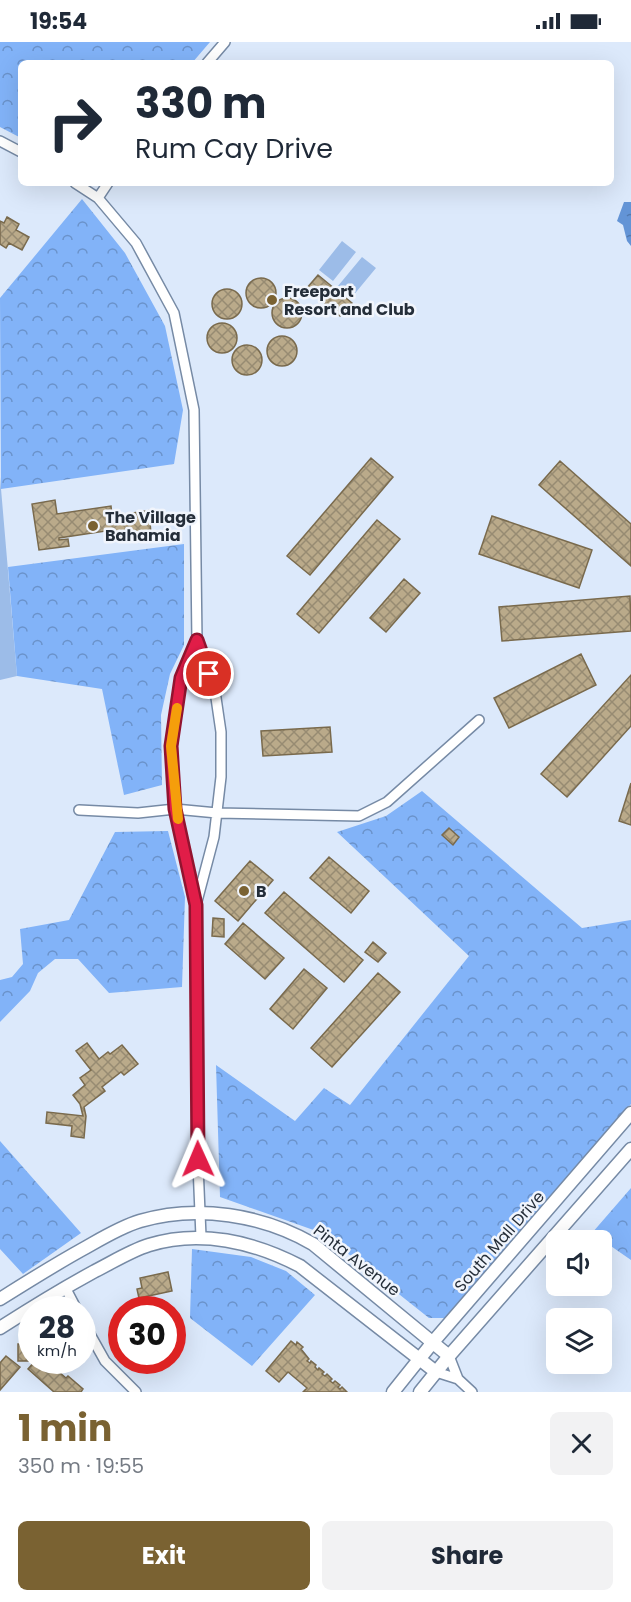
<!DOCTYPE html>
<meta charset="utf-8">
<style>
:root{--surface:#fff;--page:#f2f2f3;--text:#1f2937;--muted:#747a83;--accent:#7a6232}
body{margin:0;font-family:Poppins,sans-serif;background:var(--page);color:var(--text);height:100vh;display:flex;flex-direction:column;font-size:22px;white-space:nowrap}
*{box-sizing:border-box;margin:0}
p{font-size:20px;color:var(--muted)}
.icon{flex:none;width:33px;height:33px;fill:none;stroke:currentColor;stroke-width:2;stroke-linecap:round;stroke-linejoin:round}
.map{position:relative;height:1350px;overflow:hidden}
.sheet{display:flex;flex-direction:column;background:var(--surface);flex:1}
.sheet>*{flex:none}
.guide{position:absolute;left:18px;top:18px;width:596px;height:126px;border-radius:9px;box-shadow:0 6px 24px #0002;background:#fff;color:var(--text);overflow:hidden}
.controls{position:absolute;left:546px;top:1188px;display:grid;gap:12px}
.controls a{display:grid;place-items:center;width:66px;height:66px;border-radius:9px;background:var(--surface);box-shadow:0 6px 24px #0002;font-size:30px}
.speed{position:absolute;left:18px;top:1254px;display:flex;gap:12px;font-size:30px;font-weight:700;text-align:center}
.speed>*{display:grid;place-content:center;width:78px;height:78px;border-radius:50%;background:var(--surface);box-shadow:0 6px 24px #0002;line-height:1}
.speed small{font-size:15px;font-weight:400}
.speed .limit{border:9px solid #d22;background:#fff;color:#111}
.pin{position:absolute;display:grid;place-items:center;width:51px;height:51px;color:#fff;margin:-26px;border:3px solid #fff;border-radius:50%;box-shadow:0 2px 6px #0007}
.me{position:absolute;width:66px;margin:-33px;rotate:359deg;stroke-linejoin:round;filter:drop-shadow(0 0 4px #0008)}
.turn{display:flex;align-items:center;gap:21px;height:126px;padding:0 18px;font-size:27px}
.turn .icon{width:78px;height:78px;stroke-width:2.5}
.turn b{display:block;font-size:42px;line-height:51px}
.round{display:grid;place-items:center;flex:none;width:63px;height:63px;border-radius:9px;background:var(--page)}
.headline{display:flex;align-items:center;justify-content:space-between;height:102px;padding:0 18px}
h1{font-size:36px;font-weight:700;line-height:45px;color:var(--accent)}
.cta{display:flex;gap:12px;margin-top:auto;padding:12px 18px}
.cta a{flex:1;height:69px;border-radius:9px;background:var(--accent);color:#fff;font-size:24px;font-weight:700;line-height:69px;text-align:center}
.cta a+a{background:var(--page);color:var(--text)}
.status{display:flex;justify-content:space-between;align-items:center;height:42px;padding:0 30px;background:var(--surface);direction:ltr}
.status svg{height:16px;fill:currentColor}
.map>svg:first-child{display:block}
.green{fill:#9cbce8}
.forest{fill:url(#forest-crowns)}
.water{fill:url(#water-ripples)}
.building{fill:url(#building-cross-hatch);stroke:#796a4d;stroke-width:1.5}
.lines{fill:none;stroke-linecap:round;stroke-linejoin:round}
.minor-casing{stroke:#768aa5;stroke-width:12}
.tertiary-casing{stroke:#768aa5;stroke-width:15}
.minor{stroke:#fff;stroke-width:9}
.tertiary{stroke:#fff;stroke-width:12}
.route-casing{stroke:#92132f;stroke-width:15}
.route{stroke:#e11d48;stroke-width:10}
.slow{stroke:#f59e0b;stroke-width:10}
.poi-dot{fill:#7a6232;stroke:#f1f5fc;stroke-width:2}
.labels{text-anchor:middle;stroke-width:5;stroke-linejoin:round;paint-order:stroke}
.poi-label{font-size:16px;font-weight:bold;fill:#252e39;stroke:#f1f5fc;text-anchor:start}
.street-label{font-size:16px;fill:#252e39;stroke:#f1f5fc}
</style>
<div class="status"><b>19:54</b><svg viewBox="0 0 49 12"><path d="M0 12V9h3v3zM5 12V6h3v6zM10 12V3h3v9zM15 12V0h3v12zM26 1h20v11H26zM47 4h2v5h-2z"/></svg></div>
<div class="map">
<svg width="631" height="1350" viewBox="0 0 631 1350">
<defs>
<pattern id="forest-crowns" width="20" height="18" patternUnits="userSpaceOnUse" patternTransform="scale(1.5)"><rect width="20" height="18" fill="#82b3f8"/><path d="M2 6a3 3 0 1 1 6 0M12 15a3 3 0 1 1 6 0" fill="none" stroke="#6a92ca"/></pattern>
<pattern id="water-ripples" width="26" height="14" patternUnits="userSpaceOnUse" patternTransform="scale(1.5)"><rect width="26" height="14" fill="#6394d6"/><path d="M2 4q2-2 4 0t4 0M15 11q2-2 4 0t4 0" fill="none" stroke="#5179af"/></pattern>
<pattern id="building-cross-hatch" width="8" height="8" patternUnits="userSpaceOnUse" patternTransform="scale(1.5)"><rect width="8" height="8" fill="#baaa8a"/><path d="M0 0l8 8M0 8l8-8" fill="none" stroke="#978b72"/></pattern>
</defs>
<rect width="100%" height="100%" fill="#dce9fb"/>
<path class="green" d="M 342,199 L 356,210 L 333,239 L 319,228 Z
M 362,215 L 376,226 L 352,255 L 338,244 Z
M 0,435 L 17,634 L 0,638 Z"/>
<path class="forest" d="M 0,0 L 210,0 L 192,21 L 21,21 L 21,96 L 0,85 Z
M 82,157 L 125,211 L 165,284 L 183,368 L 174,422 L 1,447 L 0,256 Z
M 184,502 L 184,603 L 170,632 L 161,673 L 162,743 L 124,753 L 102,647 L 17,634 L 8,525 Z
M 422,749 L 582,886 L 631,878 L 631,1062 L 446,1276 L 429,1276 L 322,1191 L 220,1155 L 216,1023 L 295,1079 L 324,1046 L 350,1063 L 469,914 L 337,790 L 386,774 Z
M 168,789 L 185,855 L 182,945 L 109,951 L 78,917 L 55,917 L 38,931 L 30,949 L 0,980 L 0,938 L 12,935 L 23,922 L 20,887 L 69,878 L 115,790 Z
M 0,1099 L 81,1191 L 23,1232 L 0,1207 Z
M 631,1146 L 631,1218 L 592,1191 Z
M 192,1207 L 251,1215 L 286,1229 L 315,1253 L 252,1324 L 190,1276 Z"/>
<path class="water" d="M 624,160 L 631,160 L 631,204 L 627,199 L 623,183 L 617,179 Z"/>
<path class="building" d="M 7,175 L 19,182 L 16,188 L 29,195 L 22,208 L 9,201 L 6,206 L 0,202 L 0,179 L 4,181 Z
M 318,233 L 352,261 L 340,274 L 307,246 Z
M246 251a15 15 0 1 1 30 0a15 15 0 1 1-30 0Z
M212 262a15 15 0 1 1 30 0a15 15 0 1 1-30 0Z
M272 271a15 15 0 1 1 30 0a15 15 0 1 1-30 0Z
M207 296a15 15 0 1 1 30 0a15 15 0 1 1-30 0Z
M267 309a15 15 0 1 1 30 0a15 15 0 1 1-30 0Z
M232 318a15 15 0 1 1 30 0a15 15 0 1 1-30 0Z
M 371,416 L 393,435 L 310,533 L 287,514 Z
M 560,419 L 631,482 L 631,524 L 539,443 Z
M 55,458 L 57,472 L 111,464 L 112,474 L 152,468 L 154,480 L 150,480 L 151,492 L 113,498 L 112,488 L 59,496 L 59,498 L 68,497 L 69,504 L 39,508 L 32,462 Z
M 492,474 L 592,508 L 579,546 L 479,512 Z
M 377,478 L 400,497 L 319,591 L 297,572 Z
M 404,537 L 420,551 L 386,590 L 370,576 Z
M 630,554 L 631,589 L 502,599 L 499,565 Z
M 581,612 L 596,643 L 509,686 L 494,656 Z
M 631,633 L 631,684 L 567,755 L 541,732 Z
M 330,685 L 332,710 L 263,714 L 261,689 Z
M 631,741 L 631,783 L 619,779 Z
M 449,786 L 459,795 L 453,803 L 442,793 Z
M 329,815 L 369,849 L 351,871 L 310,836 Z
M 250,819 L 273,838 L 238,879 L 215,859 Z
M 284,850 L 363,918 L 344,940 L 265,871 Z
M 213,876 L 224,877 L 224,895 L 212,894 Z
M 243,881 L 284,916 L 265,937 L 225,902 Z
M 373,900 L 386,911 L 378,920 L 365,910 Z
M 304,927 L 327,946 L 293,987 L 270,967 Z
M 378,931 L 400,950 L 332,1025 L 311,1006 Z
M 87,1001 L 99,1017 L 108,1010 L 110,1012 L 122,1003 L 138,1022 L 124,1033 L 121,1030 L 102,1045 L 105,1049 L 84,1065 L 86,1074 L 84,1096 L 71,1094 L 72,1084 L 46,1081 L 47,1070 L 83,1074 L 80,1062 L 73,1053 L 85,1043 L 80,1036 L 91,1028 L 76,1009 Z
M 168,1230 L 172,1249 L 139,1256 L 137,1247 L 142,1246 L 140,1236 Z
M 164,1259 L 166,1267 L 157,1268 L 156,1261 Z
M 291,1299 L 296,1303 L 297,1300 L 303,1305 L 301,1307 L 309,1317 L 307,1319 L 310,1321 L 311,1319 L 316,1323 L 315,1325 L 318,1328 L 319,1326 L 324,1330 L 322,1332 L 325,1334 L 327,1332 L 332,1337 L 330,1339 L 333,1341 L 335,1339 L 340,1343 L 338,1345 L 340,1347 L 342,1345 L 347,1350 L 303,1350 L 307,1346 L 288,1330 L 279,1340 L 266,1329 Z
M 18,1302 L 31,1302 L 31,1319 L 18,1319 Z
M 6,1314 L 20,1325 L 0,1348 L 0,1321 Z
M 36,1318 L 45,1318 L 66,1336 L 68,1334 L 83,1347 L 81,1350 L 54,1350 L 28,1327 Z"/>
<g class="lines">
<defs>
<path id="minor" d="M 207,21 L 225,0
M 0,99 L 21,110
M 75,141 L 98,156 L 136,201 L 174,271 L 194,368 L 197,599 L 215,649 L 221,690 L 221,735 L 214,795 L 196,863
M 98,156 L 108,141
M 197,599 L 181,636 L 172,704 L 175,767 L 196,863 L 197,1099 L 201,1195
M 79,768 L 138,771 L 175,767 L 217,771 L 359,774 L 387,760 L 479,678
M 65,1245 L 77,1268
M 82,1278 L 105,1319 L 136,1350
M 449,1314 L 458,1337
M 436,1330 L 458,1337 L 472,1350"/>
<path id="tertiary" d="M 0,1257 C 27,1240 54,1223 83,1207 C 101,1197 120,1185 140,1179 C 197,1162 263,1173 313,1202 L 449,1314
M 0,1286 C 31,1266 62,1247 95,1229 C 113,1220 130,1209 149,1203 C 200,1187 254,1200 300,1224 L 436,1330
M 393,1350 L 433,1300 L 631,1071
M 420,1350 L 449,1314 L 631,1107"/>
</defs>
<use href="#minor" class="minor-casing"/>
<use href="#tertiary" class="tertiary-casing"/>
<use href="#minor" class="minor"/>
<use href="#tertiary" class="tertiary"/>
</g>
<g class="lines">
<defs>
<path id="route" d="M 198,1117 L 196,863 L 175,767 L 171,704 L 181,636 L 197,598 L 209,632"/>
</defs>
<use href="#route" class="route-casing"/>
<use href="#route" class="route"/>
<path class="slow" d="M 177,666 L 171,704 L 178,777"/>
</g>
<g class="poi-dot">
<circle cx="272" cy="258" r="6"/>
<circle cx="93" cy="484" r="6"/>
<circle cx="244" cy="849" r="6"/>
</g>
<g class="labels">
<g class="poi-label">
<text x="284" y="255">Freeport<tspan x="284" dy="18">Resort and Club</tspan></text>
<text x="105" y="481">The Village<tspan x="105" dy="18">Bahamia</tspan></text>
<text x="256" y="855">B</text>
</g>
<g class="street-label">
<text transform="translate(499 1199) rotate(-49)" y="6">South Mall Drive</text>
<text transform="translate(357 1218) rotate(38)" y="6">Pinta Avenue</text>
</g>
</g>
</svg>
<div class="controls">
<a><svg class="icon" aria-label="sound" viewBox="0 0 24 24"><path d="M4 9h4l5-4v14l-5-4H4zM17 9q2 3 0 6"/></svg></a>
<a><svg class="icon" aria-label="layers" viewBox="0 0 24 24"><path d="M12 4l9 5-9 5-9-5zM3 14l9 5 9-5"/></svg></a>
</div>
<div class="speed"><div>28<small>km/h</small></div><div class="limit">30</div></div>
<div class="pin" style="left:209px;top:632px;background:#d93025"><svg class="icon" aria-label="arrive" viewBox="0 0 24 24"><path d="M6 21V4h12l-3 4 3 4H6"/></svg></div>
<svg class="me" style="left:198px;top:1117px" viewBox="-20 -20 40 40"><path d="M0-17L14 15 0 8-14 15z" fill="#e11d48" stroke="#fff" stroke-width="4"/></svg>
<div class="guide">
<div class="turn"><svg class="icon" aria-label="right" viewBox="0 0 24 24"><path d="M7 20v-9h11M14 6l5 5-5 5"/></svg><div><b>330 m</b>Rum Cay Drive</div></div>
</div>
</div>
<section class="sheet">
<div class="headline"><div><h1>1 min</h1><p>350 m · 19:55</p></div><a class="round"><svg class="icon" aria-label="close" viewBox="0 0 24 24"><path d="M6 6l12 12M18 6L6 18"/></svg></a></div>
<div class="cta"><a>Exit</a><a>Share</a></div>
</section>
